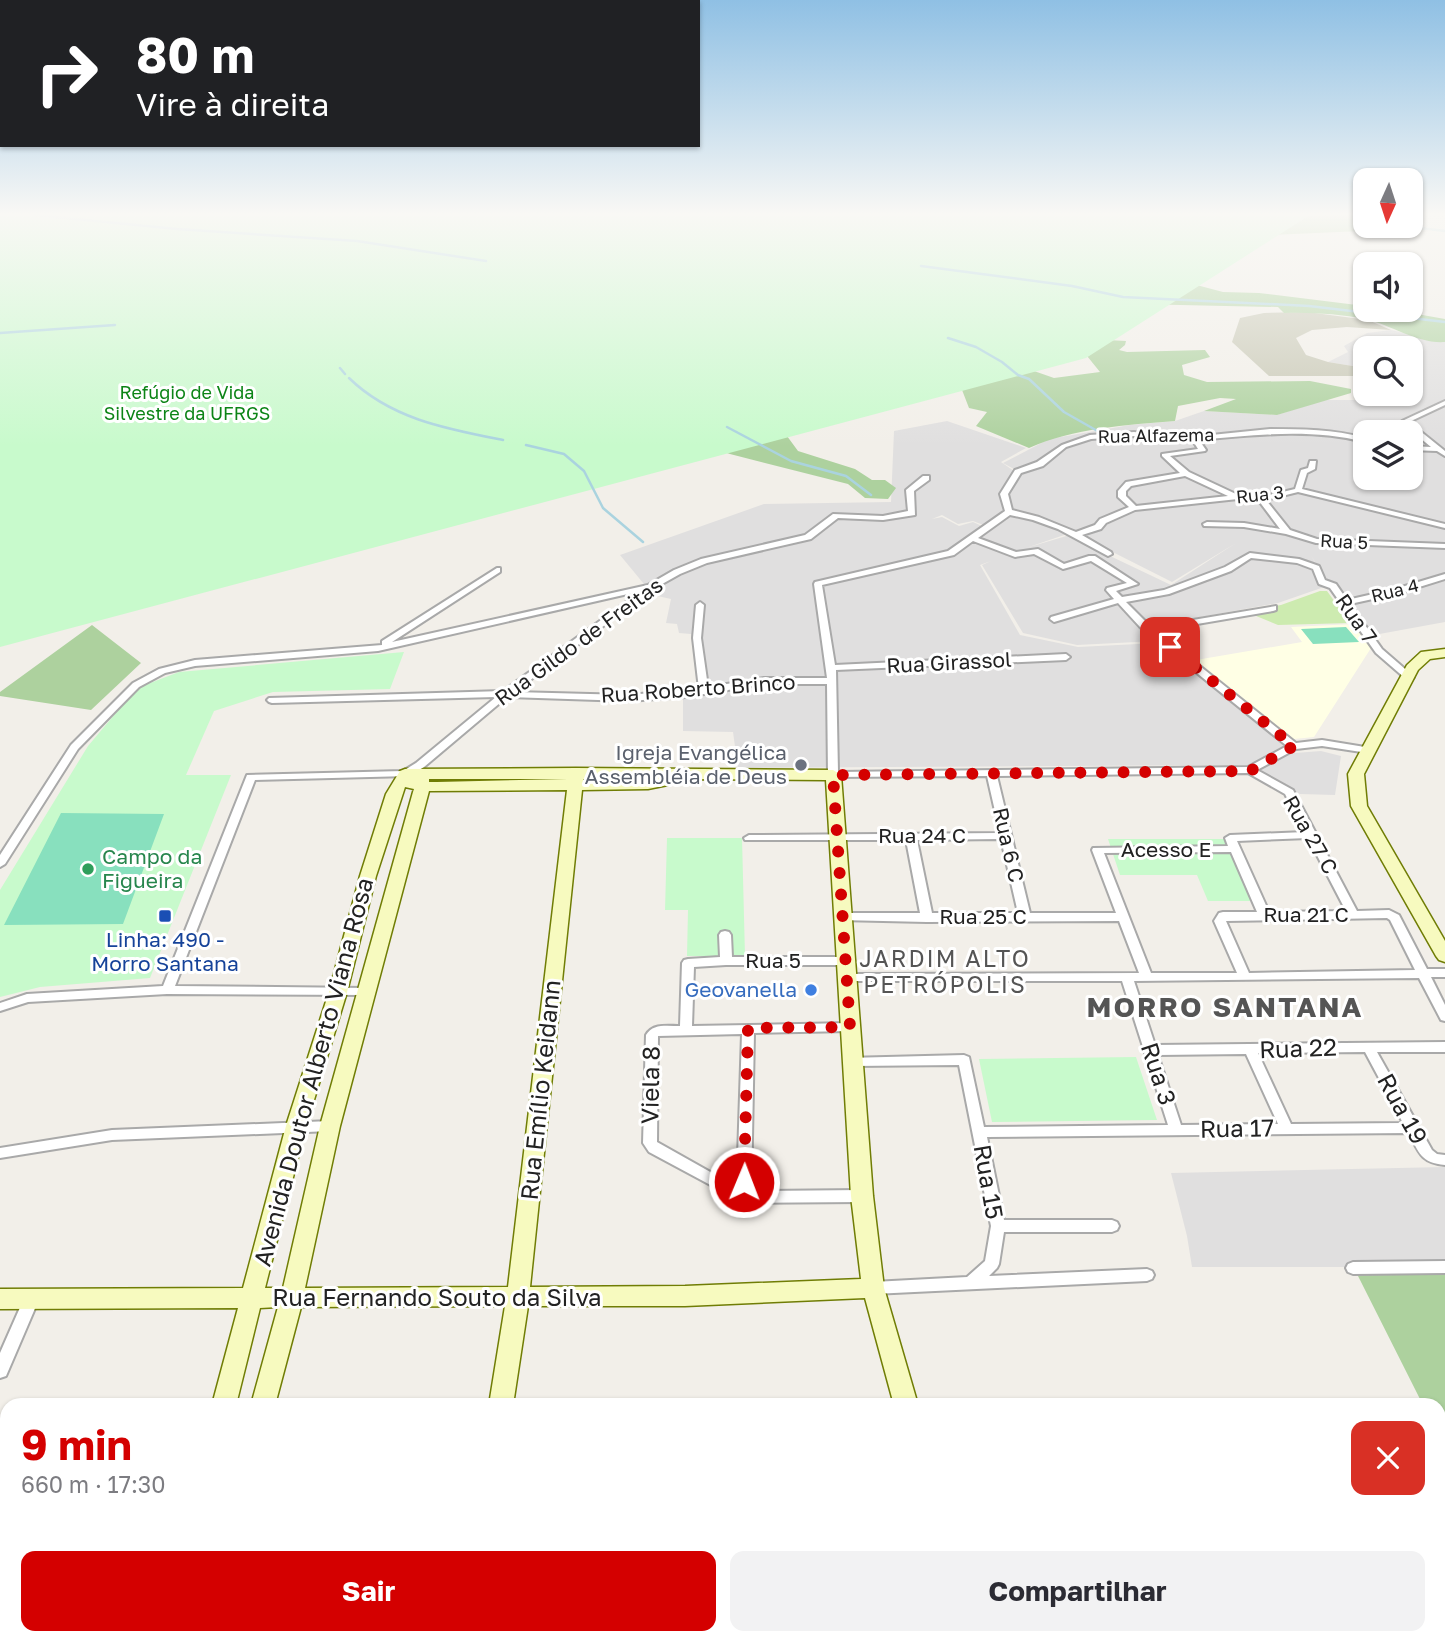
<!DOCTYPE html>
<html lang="pt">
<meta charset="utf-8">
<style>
:root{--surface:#fff;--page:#f2f2f3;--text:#2b2b33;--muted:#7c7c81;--accent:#d40000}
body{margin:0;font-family:"Golos Text",sans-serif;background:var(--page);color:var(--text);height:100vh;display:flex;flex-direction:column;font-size:26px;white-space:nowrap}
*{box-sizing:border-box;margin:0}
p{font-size:23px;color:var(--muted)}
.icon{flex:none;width:38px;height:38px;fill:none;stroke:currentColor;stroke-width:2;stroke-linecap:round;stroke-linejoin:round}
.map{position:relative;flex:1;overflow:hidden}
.panel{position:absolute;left:0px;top:1398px;width:1446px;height:247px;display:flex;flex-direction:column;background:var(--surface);border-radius:21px 21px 0 0;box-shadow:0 2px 5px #0004}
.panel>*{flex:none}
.banner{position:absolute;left:0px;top:0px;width:700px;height:147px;box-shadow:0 2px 5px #0004;background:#202124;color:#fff;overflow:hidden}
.needle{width:46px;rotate:183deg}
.fabs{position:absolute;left:1353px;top:168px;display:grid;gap:14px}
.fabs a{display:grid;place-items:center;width:70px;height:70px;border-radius:14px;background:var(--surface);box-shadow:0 2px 5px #0004;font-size:35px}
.pin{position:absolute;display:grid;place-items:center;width:60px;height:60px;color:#fff;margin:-30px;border-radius:14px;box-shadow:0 4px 10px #0006}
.me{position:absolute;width:77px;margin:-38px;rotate:1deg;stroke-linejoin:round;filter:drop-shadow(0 0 5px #0008)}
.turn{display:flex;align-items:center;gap:24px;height:147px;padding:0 21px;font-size:32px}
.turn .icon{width:91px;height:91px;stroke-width:2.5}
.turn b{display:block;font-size:49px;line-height:60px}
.round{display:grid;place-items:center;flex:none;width:74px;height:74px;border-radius:14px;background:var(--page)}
.head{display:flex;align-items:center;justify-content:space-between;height:119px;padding:0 21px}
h1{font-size:42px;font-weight:700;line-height:52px;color:var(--accent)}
.primary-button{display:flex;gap:14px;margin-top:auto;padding:14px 21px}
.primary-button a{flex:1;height:80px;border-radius:14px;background:var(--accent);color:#fff;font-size:28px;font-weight:700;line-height:80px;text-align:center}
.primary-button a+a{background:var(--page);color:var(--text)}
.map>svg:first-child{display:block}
.residential{fill:#e0dfdf;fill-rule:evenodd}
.education{fill:#ffffe5}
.construction{fill:#c7c7b4}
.grass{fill:#cdebb0}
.forest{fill:#add19e}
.park{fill:#c8facc}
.pitch{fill:#88e0be}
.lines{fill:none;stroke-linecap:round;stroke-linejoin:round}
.stream{stroke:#aad3df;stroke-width:2.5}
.street-casing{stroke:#a9a9a9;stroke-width:4}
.secondary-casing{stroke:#707d05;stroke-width:3}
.street{fill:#fff;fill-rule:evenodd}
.secondary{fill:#f7fabf;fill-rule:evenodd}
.route{stroke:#d40000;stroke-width:12;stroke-dasharray:0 21.6}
.worship-dot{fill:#6b7280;stroke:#fff;stroke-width:2.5}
.leisure-dot{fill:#2e9e5b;stroke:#fff;stroke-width:2.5}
.transit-dot{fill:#1a4fb4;stroke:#fff;stroke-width:2.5}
.shop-dot{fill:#3f7fe0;stroke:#fff;stroke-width:2.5}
.labels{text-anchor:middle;stroke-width:6;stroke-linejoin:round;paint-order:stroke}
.far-park-label{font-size:18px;fill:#0c8416;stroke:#fff}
.far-street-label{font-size:18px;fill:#222;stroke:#fff}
.street-label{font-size:21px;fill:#222;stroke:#fff}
.worship-label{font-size:21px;fill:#5b616d;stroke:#fff;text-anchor:end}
.leisure-label{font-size:21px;fill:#27864d;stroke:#fff;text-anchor:start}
.transit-label{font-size:21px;fill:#164399;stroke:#fff}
.shop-label{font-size:21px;fill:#366cbe;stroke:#fff;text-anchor:end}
.neighbourhood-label{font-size:23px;letter-spacing:2px;fill:#555;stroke:#fff}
.near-street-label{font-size:24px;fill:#222;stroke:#fff}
.district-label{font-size:28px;font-weight:bold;letter-spacing:2px;fill:#555;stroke:#fff}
</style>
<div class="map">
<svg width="1445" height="1644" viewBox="0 0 1445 1644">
<rect width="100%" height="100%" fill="#f2efe9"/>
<path class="residential" d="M 1391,330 L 1445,342 L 1445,622 L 1374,635 L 1336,583 L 1325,580 L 1311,555 L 1327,586 L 1278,603 L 1140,628 L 1156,641 L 1077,645 L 1023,633 L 982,565 L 991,561 L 980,565 L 1020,635 L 1078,647 L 1158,643 L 1295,753 L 1321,751 L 1341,756 L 1335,795 L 1300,794 L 1245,765 L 738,768 L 733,732 L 683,731 L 683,699 L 700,694 L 691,634 L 679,633 L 677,624 L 666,623 L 671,599 L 653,595 L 620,555 L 764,504 L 891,502 L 894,431 L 947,421 L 1026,448 L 1001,462 L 1014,471 L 1001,493 L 1006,512 L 986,526 L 973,521 L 958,524 L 942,515 L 932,519 L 942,517 L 959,526 L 973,522 L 984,527 L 1011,513 L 1007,494 L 1021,473 L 1003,463 L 1049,439 L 1130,425 L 1175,421 L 1204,411 L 1277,415 L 1323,400 L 1361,400 L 1375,394 L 1410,394 L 1410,348 L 1365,348 L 1365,368 L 1328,362 L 1348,352 L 1344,346 L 1367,333 ZM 1365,432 L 1410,432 L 1410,478 L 1365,478 ZM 1073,532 L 1172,582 L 1236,543 L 1171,585 L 1108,555 L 1073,534 L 1026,548 Z
M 1445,1167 L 1445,1264 L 1346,1267 L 1192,1267 L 1187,1236 L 1171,1173 Z"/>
<path class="education" d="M 1354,624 L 1371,648 L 1314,737 L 1294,739 L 1196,660 L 1302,642 L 1291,627 Z"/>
<path class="construction" d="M 1307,312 L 1368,320 L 1391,330 L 1347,327 L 1312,330 L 1296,338 L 1306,355 L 1328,362 L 1365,368 L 1365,376 L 1269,376 L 1232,342 L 1240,318 L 1264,313 Z"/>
<path class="grass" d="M 1320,591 L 1327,591 L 1350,623 L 1278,625 L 1244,611 L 1281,605 Z"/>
<path class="forest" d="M 1365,215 L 1365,226 L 1376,226 L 1362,231 L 1246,236 L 1253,216 Z
M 1189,283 L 1223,292 L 1259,293 L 1365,306 L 1365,310 L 1394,310 L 1445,319 L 1445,342 C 1418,344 1391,325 1366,319 C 1339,314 1311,312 1284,313 L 1278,307 L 1134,304 Z
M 1107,340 L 1126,341 L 1125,345 L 1119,350 L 1127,352 L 1205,350 L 1210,357 L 1182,365 L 1184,375 L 1207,382 L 1310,381 L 1351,389 L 1351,393 L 1277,415 L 1204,411 L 1236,399 L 1220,398 L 1178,406 L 1175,421 C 1127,425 1073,428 1029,448 L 976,426 L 987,412 L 969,408 L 957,377 L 1034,371 L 1054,378 L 1100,372 L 1083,351 Z
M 787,436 L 798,451 L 855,469 L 872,480 L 885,480 L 896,488 L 888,499 L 865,498 L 848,484 L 730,454 L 685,439 Z
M 92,625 L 141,663 L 91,710 L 0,696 L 0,692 Z
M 1445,1270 L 1445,1449 L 1439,1436 L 1438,1405 L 1423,1405 L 1356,1272 Z"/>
<path class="park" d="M 0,215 L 1310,215 L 1086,358 L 0,647 Z
M 404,652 L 390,689 L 273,692 L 214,711 L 186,775 L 231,775 L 150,978 L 40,987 L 0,997 L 0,890 L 88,746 L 137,688 L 179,672 Z
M 667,838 L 742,838 L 745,956 L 687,956 L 688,910 L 665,910 Z
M 1108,839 L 1236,839 L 1264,901 L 1208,901 L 1197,875 L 1120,875 Z
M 1136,1057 L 1157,1120 L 992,1122 L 979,1059 Z"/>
<path class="pitch" d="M 1346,627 L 1359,642 L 1313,644 L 1301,629 Z
M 61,813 L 164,814 L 123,924 L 4,925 Z"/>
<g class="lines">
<path class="stream" d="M 35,215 L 177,229 L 357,241 L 486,261
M 1404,226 L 1445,231
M 921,266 L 1072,286 L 1123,297 L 1309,306 L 1445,322
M 0,333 L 115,325
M 948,338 L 976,347 L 1002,362 L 1018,375 L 1029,379 L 1064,412 L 1101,433
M 340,368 L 345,374
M 349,378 C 391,419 447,429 503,440
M 727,427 L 791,461 L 846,476 L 871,495
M 526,445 L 564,454 L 584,471 L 603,508 L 643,542"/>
<defs>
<path id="street" d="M 1445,401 L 1445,405 L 1409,422 L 1445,451 L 1445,456 L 1437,451 L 1410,450 L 1410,446 L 1431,447 L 1402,423 L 1402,421 Z
M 1270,429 C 1303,429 1333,429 1365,438 L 1365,442 C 1310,428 1255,435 1199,440 L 1206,450 L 1205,451 L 1170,456 L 1189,472 L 1238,495 L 1261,497 L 1295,489 L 1301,470 L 1308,468 L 1310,461 L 1316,461 L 1315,469 L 1307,473 L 1302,489 L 1445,524 L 1445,528 L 1298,492 L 1266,500 L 1290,530 L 1317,539 L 1445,544 L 1445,548 L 1316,543 L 1286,534 L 1244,527 L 1204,526 L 1203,524 L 1207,522 L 1244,523 L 1280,529 L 1259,501 L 1238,499 L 1135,510 L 1106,523 L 1101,529 L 1082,535 L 1111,552 L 1112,554 L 1108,556 L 1058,529 L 1033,520 L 1010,515 L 978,538 L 1016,552 L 1038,549 L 1064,564 L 1089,556 L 1095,556 L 1138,584 L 1116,591 L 1122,597 L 1164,590 L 1225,567 L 1250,553 L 1299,559 L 1319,566 L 1325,580 L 1336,584 L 1347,600 L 1395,589 L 1445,574 L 1445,579 L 1400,593 L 1350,604 L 1382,649 L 1412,675 L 1414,677 L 1412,679 L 1406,679 L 1376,653 L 1330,588 L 1319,584 L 1313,569 L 1297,563 L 1251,558 L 1231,571 L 1169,594 L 1126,602 L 1151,627 L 1276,606 L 1276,610 L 1273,611 L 1156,631 L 1296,743 L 1322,740 L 1371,748 L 1373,750 L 1368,753 L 1322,746 L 1296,749 L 1257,770 L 1293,790 L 1357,911 L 1389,910 L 1399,915 L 1427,969 L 1445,969 L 1445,977 L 1431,977 L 1445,1005 L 1445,1021 L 1441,1020 L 1419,978 L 1134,981 L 1155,1045 L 1445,1042 L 1445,1052 L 1377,1052 L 1432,1150 L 1437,1154 L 1445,1155 L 1445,1165 C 1421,1163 1419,1153 1409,1133 L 987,1137 L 1004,1220 L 1112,1220 L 1117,1222 L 1119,1226 L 1117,1230 L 1112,1232 L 1004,1232 L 999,1264 L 997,1268 L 989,1276 L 1147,1269 L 1152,1271 L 1154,1275 L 1152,1279 L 1147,1281 L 873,1294 L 868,1293 L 866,1288 L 868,1283 L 873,1282 L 967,1277 L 985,1261 L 991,1226 L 959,1065 L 852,1066 L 847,1064 L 846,1061 L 847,1058 L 964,1055 L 969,1057 L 984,1127 L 1168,1125 L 1122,981 L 843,981 L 841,978 L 843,975 L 847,974 L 1139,973 L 1119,921 L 927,922 L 839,920 L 837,917 L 839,914 L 843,913 L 920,913 L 906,840 L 745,840 L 744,838 L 749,835 L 1000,833 L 987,776 L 829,777 L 828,775 L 827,684 L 764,684 L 686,697 L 628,701 L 507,697 L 424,767 L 409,776 L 255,780 L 175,986 L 366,988 L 370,989 L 372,992 L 370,995 L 167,994 L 28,1002 L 0,1011 L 0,1003 L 27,994 L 163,986 L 247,775 L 403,771 L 416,763 L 496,697 L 272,703 L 269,702 L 267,700 L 269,698 L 503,691 L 641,591 L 378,651 L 195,666 L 165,673 L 139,687 L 78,749 L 5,864 L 0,867 L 0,855 L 71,745 L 133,683 L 159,669 L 195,660 L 382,645 L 382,641 L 497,568 L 500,568 L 500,572 L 392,642 L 648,585 L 674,570 L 701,559 L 805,535 L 833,514 L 883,516 L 908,511 L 906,490 L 923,476 L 929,476 L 929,480 L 914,491 L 915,515 L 883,520 L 838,518 L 811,539 L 707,563 L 680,574 L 655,588 L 514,692 L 628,695 L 699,689 L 693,638 L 696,605 L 700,602 L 704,605 L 701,638 L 708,687 L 764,678 L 827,678 L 814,584 L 815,582 L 948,551 L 1005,511 L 1000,494 L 1015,470 L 1037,462 L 1062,445 L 1090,435 L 1134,432 L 1182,438 ZM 1134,436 L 1182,442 L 1193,441 L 1198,449 L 1162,454 L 1162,456 L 1180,473 L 1126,482 L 1118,491 L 1118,497 L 1129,507 L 1100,519 L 1095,525 L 1076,532 L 1039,517 L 1012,510 L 1008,494 L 1021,473 L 1043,466 L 1066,447 L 1091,439 ZM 1185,476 L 1228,496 L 1136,506 L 1126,496 L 1126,491 L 1131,486 ZM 973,541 L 1015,557 L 1034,554 L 1063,569 L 1091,561 L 1127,583 L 1107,588 L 1106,590 L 1114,599 L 1051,617 L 1050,619 L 1054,622 L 1118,603 L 1140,627 L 1287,746 L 1248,767 L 838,772 L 836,670 L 1066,660 L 1070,657 L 1066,654 L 835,665 L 822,585 L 954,555 ZM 1248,773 L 1285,794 L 1305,832 L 1230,835 L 1225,838 L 1228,846 L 1093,848 L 1092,850 L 1116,913 L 1030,913 L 997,776 ZM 1308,838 L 1346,911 L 1269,912 L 1237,841 ZM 1001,839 L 1018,913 L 932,913 L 917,840 ZM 1231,852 L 1257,912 L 1223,912 L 1219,913 L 1214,921 L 1237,973 L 1151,973 L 1104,853 ZM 1387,918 L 1390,920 L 1415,970 L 1249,973 L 1226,921 ZM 1365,1052 L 1403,1123 L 1291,1124 L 1258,1053 ZM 1246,1054 L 1278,1124 L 1181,1125 L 1158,1055 Z
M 725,931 L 729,932 L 731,935 L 732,957 L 846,957 L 850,958 L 852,961 L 850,964 L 846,965 L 726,965 L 694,967 L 692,1026 L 850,1023 L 854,1024 L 856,1027 L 854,1030 L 850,1031 L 754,1033 L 751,1191 L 862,1190 L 867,1192 L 869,1196 L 867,1200 L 862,1202 L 744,1203 L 649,1152 L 643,1143 L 646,1035 C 653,1023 667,1026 680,1026 L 682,963 L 684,960 L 688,959 L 720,957 L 719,935 L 721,932 ZM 742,1034 L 737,1187 L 657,1142 L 658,1036 Z
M 330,1121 L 335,1122 L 337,1126 L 335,1130 L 330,1131 L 112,1140 L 0,1158 L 0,1148 L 112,1130 Z
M 1445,1261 L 1445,1273 L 1353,1274 L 1348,1272 L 1346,1268 L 1348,1264 L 1353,1262 Z
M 31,1293 L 36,1294 L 39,1299 L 6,1376 L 0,1378 L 0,1353 L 26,1294 Z"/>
<path id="secondary" d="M 1445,649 L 1445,657 L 1430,659 L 1418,670 L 1364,774 L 1367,806 L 1445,941 L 1445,962 L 1439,960 L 1436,956 L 1351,806 L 1348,774 L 1407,665 L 1421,652 Z
M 576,768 L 833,770 L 841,775 L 873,1196 L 884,1288 L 918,1405 L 894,1405 L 865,1298 L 685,1306 L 528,1306 L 513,1405 L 489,1405 L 505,1306 L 301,1307 L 275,1405 L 251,1405 L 278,1307 L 260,1308 L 236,1405 L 212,1405 L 238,1308 L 0,1309 L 0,1289 L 243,1288 L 286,1126 L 329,992 L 360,876 L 386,794 L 400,771 L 405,769 ZM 429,779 L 568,779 L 437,782 L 429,782 ZM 583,779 L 650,779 L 583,780 ZM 674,779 L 826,780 L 851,1196 L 861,1279 L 685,1286 L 530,1287 L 582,790 L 648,789 L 673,784 ZM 405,787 L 414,789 L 413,792 L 320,1126 L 283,1288 L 265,1288 L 306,1126 L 347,992 L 376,876 ZM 567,790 L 508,1287 L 305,1288 L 340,1126 L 429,791 Z
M 147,1638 L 175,1638 L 174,1644 L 146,1644 Z
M 188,1638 L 216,1638 L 214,1644 L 186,1644 Z
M 457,1638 L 485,1638 L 484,1644 L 456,1644 Z
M 952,1638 L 980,1638 L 982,1644 L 954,1644 Z"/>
</defs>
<use href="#street" class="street-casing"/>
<use href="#secondary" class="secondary-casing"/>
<use href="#street" class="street"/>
<use href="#secondary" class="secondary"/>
</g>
<linearGradient id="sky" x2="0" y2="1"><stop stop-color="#8fc0e4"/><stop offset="0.48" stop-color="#f9f8f5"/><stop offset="1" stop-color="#f9f8f5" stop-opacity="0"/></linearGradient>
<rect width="1445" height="446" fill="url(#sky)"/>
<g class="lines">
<path class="route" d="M 744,1182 L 748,1028 L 850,1027 L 833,775 L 1250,771 L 1294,746 L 1170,647"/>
</g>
<circle class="worship-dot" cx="801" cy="765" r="7"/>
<circle class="leisure-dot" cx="88" cy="869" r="7"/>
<rect class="transit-dot" x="158" y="909" width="14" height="14" rx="3.5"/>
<circle class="shop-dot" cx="811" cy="990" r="7"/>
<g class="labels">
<g class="far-park-label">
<text x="187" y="399">Refúgio de Vida<tspan x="187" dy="21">Silvestre da UFRGS</tspan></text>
</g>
<g class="far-street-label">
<text transform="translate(1156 436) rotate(-1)" y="6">Rua Alfazema</text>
<text transform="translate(1260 495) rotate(-6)" y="6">Rua 3</text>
<text transform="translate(1344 542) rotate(3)" y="6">Rua 5</text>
<text transform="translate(1395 591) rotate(-14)" y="6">Rua 4</text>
</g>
<g class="street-label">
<text transform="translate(1356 619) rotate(55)" y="7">Rua 7</text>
<text transform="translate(579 642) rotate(-36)" y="7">Rua Gildo de Freitas</text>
<text transform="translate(949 663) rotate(-3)" y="7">Rua Girassol</text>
<text transform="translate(698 689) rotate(-4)" y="7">Rua Roberto Brinco</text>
<text transform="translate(1310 835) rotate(60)" y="7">Rua 27 C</text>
<text x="922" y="843">Rua 24 C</text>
<text transform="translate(1008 845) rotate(77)" y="7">Rua 6 C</text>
<text x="1166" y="857">Acesso E</text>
<text x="1306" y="922">Rua 21 C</text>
<text x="983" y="924">Rua 25 C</text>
<text x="773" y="968">Rua 5</text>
</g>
<g class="worship-label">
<text x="787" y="760">Igreja Evangélica<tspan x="787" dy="24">Assembléia de Deus</tspan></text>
</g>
<g class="leisure-label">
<text x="102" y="864">Campo da<tspan x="102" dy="24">Figueira</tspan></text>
</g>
<g class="transit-label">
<text x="165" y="947">Linha: 490 -<tspan x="165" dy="24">Morro Santana</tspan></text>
</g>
<g class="shop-label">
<text x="797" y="997">Geovanella</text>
</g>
<g class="neighbourhood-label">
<text x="945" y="967">JARDIM ALTO<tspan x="945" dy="26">PETRÓPOLIS</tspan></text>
</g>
<g class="near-street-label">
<text transform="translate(1298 1049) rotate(-2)" y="8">Rua 22</text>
<text transform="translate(314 1072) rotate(-75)" y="8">Avenida Doutor Alberto Viana Rosa</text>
<text transform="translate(1158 1074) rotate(72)" y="8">Rua 3</text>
<text transform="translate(651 1085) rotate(-89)" y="8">Viela 8</text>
<text transform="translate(541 1090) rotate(-84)" y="8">Rua Emílio Keidann</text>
<text transform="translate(1402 1109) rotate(61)" y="8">Rua 19</text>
<text transform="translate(1237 1129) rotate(-1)" y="8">Rua 17</text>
<text transform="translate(988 1182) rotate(80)" y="8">Rua 15</text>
<text x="437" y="1306">Rua Fernando Souto da Silva</text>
</g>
<g class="district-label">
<text x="1225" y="1017">MORRO SANTANA</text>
</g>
</g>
</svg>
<div class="fabs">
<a><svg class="needle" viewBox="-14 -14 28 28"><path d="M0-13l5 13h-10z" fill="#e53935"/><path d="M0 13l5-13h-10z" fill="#7c7c81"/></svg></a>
<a><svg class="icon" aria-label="sound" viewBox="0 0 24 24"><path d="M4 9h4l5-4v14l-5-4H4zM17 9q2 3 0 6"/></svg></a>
<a><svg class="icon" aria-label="search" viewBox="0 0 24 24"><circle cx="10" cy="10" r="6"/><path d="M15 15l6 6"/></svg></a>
<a><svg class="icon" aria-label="layers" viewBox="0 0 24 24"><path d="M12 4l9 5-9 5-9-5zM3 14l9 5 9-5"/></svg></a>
</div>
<div class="pin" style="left:1170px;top:647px;background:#d93025"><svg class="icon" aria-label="arrive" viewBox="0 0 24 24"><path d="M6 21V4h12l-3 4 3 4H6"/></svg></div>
<svg class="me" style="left:744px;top:1182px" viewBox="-20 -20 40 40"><circle r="17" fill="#d40000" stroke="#fff" stroke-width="3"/><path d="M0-11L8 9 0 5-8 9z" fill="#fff"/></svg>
<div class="banner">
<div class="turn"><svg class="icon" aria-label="right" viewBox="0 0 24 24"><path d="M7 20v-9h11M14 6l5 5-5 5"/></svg><div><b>80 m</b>Vire à direita</div></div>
</div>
<section class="panel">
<div class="head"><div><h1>9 min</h1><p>660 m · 17:30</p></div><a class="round" style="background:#d93025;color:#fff"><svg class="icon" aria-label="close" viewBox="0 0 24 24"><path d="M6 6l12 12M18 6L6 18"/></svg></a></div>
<div class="primary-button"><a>Sair</a><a>Compartilhar</a></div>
</section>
</div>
